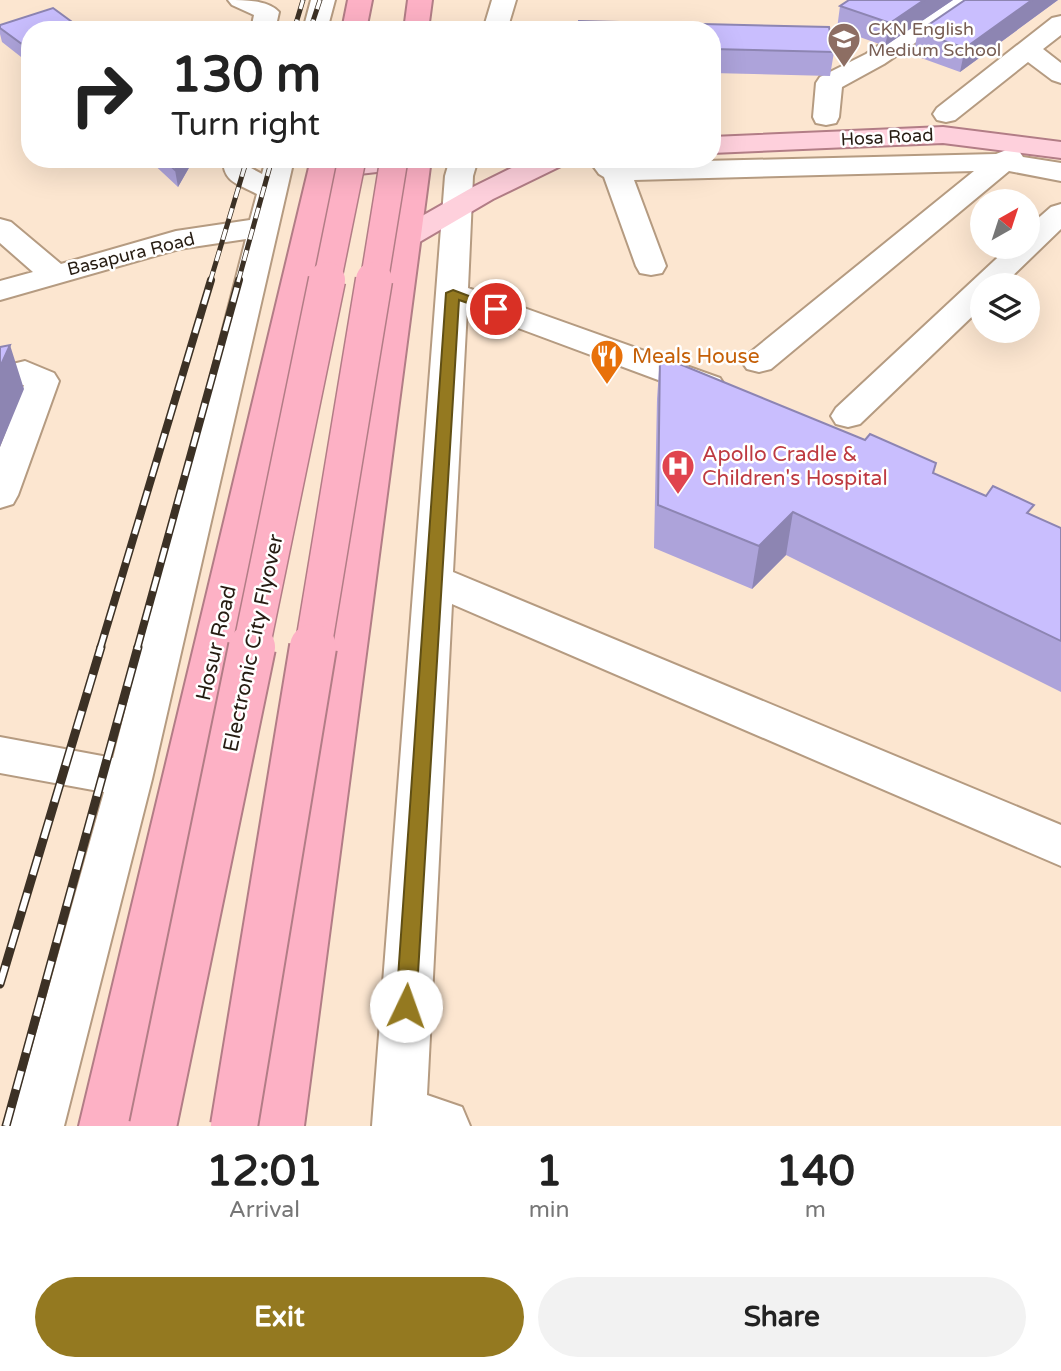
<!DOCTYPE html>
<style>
:root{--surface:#fff;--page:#f2f2f2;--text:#222;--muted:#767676;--accent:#947920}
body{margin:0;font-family:"Varela Round",sans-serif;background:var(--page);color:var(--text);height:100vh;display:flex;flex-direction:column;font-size:26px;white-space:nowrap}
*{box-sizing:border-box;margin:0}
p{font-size:23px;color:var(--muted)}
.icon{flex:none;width:38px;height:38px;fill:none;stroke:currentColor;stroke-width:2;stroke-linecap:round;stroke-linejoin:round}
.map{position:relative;height:1126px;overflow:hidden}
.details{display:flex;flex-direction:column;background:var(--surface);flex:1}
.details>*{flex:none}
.top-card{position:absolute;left:21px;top:21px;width:700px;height:147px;border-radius:28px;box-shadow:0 7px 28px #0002;background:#fff;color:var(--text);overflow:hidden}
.needle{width:46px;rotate:39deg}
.buttons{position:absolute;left:970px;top:189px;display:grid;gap:14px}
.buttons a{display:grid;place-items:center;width:70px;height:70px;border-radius:50%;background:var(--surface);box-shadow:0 7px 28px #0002;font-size:35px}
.pin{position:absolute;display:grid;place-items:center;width:60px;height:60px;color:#fff;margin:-30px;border:4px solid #fff;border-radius:50%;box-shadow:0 2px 7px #0007}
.me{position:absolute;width:77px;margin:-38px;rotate:3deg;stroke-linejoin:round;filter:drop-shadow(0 0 5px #0008)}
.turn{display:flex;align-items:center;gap:24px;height:147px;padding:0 35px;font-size:32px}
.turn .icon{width:91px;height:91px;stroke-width:2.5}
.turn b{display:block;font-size:49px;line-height:60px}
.eta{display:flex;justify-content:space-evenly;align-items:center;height:119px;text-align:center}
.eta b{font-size:42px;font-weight:700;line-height:49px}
.primary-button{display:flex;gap:14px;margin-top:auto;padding:14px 35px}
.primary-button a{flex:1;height:80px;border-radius:42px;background:var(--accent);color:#fff;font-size:28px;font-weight:700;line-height:80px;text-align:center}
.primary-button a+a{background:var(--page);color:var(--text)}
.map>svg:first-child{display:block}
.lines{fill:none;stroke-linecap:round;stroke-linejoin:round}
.minor-casing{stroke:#b59b81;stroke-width:4}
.major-casing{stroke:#b27d86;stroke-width:4}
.highway-casing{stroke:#b27d86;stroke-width:4}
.minor{fill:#fff;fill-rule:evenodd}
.major{fill:#fed0dc;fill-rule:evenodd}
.highway{fill:#fdb1c5;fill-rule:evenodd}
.rail-far2-casing{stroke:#3c3125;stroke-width:5}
.rail-far1-casing{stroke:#3c3125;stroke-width:8}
.rail-casing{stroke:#3c3125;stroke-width:9}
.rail-far2{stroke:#fff;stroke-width:3.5;stroke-dasharray:11;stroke-linecap:butt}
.rail-far1{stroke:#fff;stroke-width:5;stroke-dasharray:15;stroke-linecap:butt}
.rail{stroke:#fff;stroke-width:6;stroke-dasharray:19;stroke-linecap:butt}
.highway-bridge-far2-casing{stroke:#b27d86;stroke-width:30;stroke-linecap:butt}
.highway-bridge-far1-casing{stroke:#b27d86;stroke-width:39;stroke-linecap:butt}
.highway-bridge-casing{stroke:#b27d86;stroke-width:50;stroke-linecap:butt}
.highway-bridge-far2{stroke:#fdb1c5;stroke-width:27}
.highway-bridge-far1{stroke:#fdb1c5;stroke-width:36}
.highway-bridge{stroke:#fdb1c5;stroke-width:46}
.wall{fill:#ada3da}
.shaded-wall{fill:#8d85b2}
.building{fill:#c9befe;stroke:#8d85b2;stroke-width:2}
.route{fill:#947920;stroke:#604f15;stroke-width:2}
.labels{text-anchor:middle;stroke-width:5;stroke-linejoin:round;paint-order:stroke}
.far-education-label{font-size:18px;fill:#785e54;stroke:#fff;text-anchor:start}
.far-street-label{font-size:18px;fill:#261c12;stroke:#fff}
.food-label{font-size:21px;fill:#c56008;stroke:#fff;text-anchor:start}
.health-label{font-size:21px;fill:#be3a42;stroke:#fff;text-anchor:start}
.street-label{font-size:21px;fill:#261c12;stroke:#fff}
</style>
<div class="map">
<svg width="1061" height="1126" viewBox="0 0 1061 1126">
<rect width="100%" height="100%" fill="#fce6d0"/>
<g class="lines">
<defs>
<path id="minor" d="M 228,0 C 245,0 268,0 279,12 L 275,30 L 251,30 L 254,15 L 232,5 Z
M 311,0 L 335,0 L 327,30 L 303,30 Z
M 492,0 L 516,0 L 507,30 L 483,30 Z
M 947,0 L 975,0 L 971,5 L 884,64 L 842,87 L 839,117 L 836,123 L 826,125 L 816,123 L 813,117 L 816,83 L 820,77 L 866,54 Z
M 1061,16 L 1061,35 L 1043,49 L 1061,63 L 1061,83 L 1052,80 L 1028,62 L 955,120 L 946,122 L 937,120 L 933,114 L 937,108 L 1052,18 Z
M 1009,149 L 1019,151 L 1023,157 L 1061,163 L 1061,181 L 1009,171 L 771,369 L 759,372 L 747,369 L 742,362 L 747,355 L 974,171 L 634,180 L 666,266 L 662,273 L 651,275 L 640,273 L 636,266 L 604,177 L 599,174 L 588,159 L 617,159 L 622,163 L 996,154 Z
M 223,159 L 251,159 L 251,168 L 262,174 L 266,159 L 294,159 L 152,779 L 64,1126 L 10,1126 L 104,792 L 0,773 L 0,737 L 113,758 L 246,239 L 179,249 L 0,300 L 0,281 L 33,272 L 0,243 L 0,219 L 11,222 L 61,264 L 176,231 L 250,220 L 257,194 C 239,184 223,183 223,159 Z
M 450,159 L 478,159 L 473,176 L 468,288 L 720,378 L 725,386 L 720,394 L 708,397 L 696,394 L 467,309 L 453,572 L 1061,825 L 1061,866 L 452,604 L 427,1095 L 462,1107 L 470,1126 L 372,1126 L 445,176 Z
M 1061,204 L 1061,229 L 1003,285 L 982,285 L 982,307 L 860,424 L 848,427 L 836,424 L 831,416 L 836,408 L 1009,247 L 1027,247 L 1027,228 L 1051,207 Z
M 25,361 L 54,373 L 59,381 L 18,495 L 13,504 L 0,508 L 0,447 L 24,385 L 0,389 L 0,367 Z"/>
<path id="major" d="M 943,127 L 1061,142 L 1061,158 L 943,143 L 712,153 L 712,137 Z
M 344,159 L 435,159 L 431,165 L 421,167 L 324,178 L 314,176 L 310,170 L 314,164 Z
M 530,159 L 567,159 L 563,165 L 493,199 L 416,244 L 405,247 L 394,244 L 390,238 L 394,232 L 473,187 Z"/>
<path id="highway" d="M 348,0 L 372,0 L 366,30 L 342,30 Z
M 408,0 L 432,0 L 428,30 L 404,30 Z
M 311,159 L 339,159 L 133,1126 L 79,1126 Z
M 403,159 L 431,159 L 304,1126 L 250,1126 Z"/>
</defs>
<use href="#minor" class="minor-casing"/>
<use href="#major" class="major-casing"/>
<use href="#highway" class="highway-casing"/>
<use href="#minor" class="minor"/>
<use href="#major" class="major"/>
<use href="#highway" class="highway"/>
<defs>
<path id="rail-far2" d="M 294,30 L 303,0
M 310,30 L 320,0
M 210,282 L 247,159
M 238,282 L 272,159"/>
<path id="rail-far1" d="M 100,649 L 211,280
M 137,649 L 239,280"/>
<path id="rail" d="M 0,984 L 101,647
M 6,1126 L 138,647"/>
</defs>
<use href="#rail-far2" class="rail-far2-casing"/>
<use href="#rail-far1" class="rail-far1-casing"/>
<use href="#rail" class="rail-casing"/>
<use href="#rail-far2" class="rail-far2"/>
<use href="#rail-far1" class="rail-far1"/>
<use href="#rail" class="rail"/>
<defs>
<path id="highway-bridge-far2" d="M 327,282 L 352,159
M 374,282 L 394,159"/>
<path id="highway-bridge-far1" d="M 251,649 L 327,280
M 313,649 L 374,280"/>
<path id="highway-bridge" d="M 153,1126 L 252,647
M 234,1126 L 313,647"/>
</defs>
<use href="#highway-bridge-far2" class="highway-bridge-far2-casing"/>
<use href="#highway-bridge-far1" class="highway-bridge-far1-casing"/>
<use href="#highway-bridge" class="highway-bridge-casing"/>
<use href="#highway-bridge-far2" class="highway-bridge-far2"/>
<use href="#highway-bridge-far1" class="highway-bridge-far1"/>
<use href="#highway-bridge" class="highway-bridge"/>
</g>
<path class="wall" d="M 953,0 L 885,46 L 837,29 L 840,6 Z
M 965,0 L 1058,0 L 960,72 L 913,55 L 918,32 Z
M 0,25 L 30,30 L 30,64 L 2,42 L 0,34 Z
M 712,30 L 834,52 L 830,76 L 712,73 Z
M 148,159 L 194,159 L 178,187 Z
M 660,356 L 1061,528 L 1061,692 L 786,555 L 752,589 L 654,548 L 657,399 Z"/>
<path class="shaded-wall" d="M 924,0 L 953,0 L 885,46 L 890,23 Z
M 1032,0 L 1058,0 L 960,72 L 965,48 Z
M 181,159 L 194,159 L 178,187 L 175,170 Z
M 10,345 L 24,389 L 0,447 L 0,367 Z
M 793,512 L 786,555 L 752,589 L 759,546 Z"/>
<path class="building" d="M 849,0 L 924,0 L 890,23 L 840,6 Z
M 965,0 L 1032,0 L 965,48 L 918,32 Z
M 53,8 L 83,30 L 30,30 L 30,50 L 0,28 L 0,25 Z
M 579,21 L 829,27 L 834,52 L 712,49 L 712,30 L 578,30 Z
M 163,159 L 181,159 L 175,170 Z
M 10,345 L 0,367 L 0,347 Z
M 660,356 L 865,440 L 870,434 L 936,463 L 933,473 L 986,496 L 993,486 L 1034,505 L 1027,513 L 1061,528 L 1061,641 L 793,512 L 759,546 L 658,505 Z"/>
<path class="route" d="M 453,290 L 503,309 L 496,313 L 459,300 L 416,1006 L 413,1013 L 406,1016 L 399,1013 L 396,1006 L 446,293 Z"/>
<defs>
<symbol id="school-pin" viewBox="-11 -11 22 30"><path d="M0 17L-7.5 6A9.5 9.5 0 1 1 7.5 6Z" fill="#8d6e63" stroke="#fff"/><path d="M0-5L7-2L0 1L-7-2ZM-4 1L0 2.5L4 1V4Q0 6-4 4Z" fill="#fff"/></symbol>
<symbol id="restaurant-pin" viewBox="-11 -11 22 30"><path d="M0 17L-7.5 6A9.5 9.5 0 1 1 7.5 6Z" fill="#e8710a" stroke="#fff"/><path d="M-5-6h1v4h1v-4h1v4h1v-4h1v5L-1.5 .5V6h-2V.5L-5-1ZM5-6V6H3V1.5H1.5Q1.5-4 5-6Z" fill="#fff"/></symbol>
<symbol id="hospital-pin" viewBox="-11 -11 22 30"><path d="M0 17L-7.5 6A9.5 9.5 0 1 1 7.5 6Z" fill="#e0444e" stroke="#fff"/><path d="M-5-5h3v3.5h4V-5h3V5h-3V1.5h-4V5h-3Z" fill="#fff"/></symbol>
</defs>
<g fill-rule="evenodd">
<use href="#school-pin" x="825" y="20" width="38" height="52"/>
<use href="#restaurant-pin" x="588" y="337" width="38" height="52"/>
<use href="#hospital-pin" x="659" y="447" width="38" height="52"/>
</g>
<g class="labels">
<g class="far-education-label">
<text x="868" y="35">CKN English<tspan x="868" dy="21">Medium School</tspan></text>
</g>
<g class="far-street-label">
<text transform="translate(887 137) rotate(-3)" y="6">Hosa Road</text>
<text transform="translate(131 254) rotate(-14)" y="6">Basapura Road</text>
</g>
<g class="food-label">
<text x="632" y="363">Meals House</text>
</g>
<g class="health-label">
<text x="702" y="461">Apollo Cradle &amp;<tspan x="702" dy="24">Children's Hospital</tspan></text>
</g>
<g class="street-label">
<text transform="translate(216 643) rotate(-77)" y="7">Hosur Road</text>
<text transform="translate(253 643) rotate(-78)" y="7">Electronic City Flyover</text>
</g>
</g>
</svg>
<div class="buttons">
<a><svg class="needle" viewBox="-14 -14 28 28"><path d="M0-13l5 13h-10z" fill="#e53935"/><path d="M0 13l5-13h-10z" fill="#767676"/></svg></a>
<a><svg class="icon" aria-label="layers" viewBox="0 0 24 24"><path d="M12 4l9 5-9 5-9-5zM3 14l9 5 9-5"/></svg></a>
</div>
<div class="pin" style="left:496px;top:309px;background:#d93025"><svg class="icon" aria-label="arrive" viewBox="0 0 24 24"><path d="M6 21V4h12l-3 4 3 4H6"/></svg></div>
<svg class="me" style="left:406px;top:1006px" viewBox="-20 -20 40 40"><circle r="19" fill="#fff"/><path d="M0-13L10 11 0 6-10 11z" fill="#947920"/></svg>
<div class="top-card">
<div class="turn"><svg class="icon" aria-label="right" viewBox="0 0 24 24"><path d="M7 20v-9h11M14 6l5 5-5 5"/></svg><div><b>130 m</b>Turn right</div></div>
</div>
</div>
<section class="details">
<div class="eta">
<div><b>12:01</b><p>Arrival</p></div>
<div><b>1</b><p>min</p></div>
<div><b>140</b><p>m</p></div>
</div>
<div class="primary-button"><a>Exit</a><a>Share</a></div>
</section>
